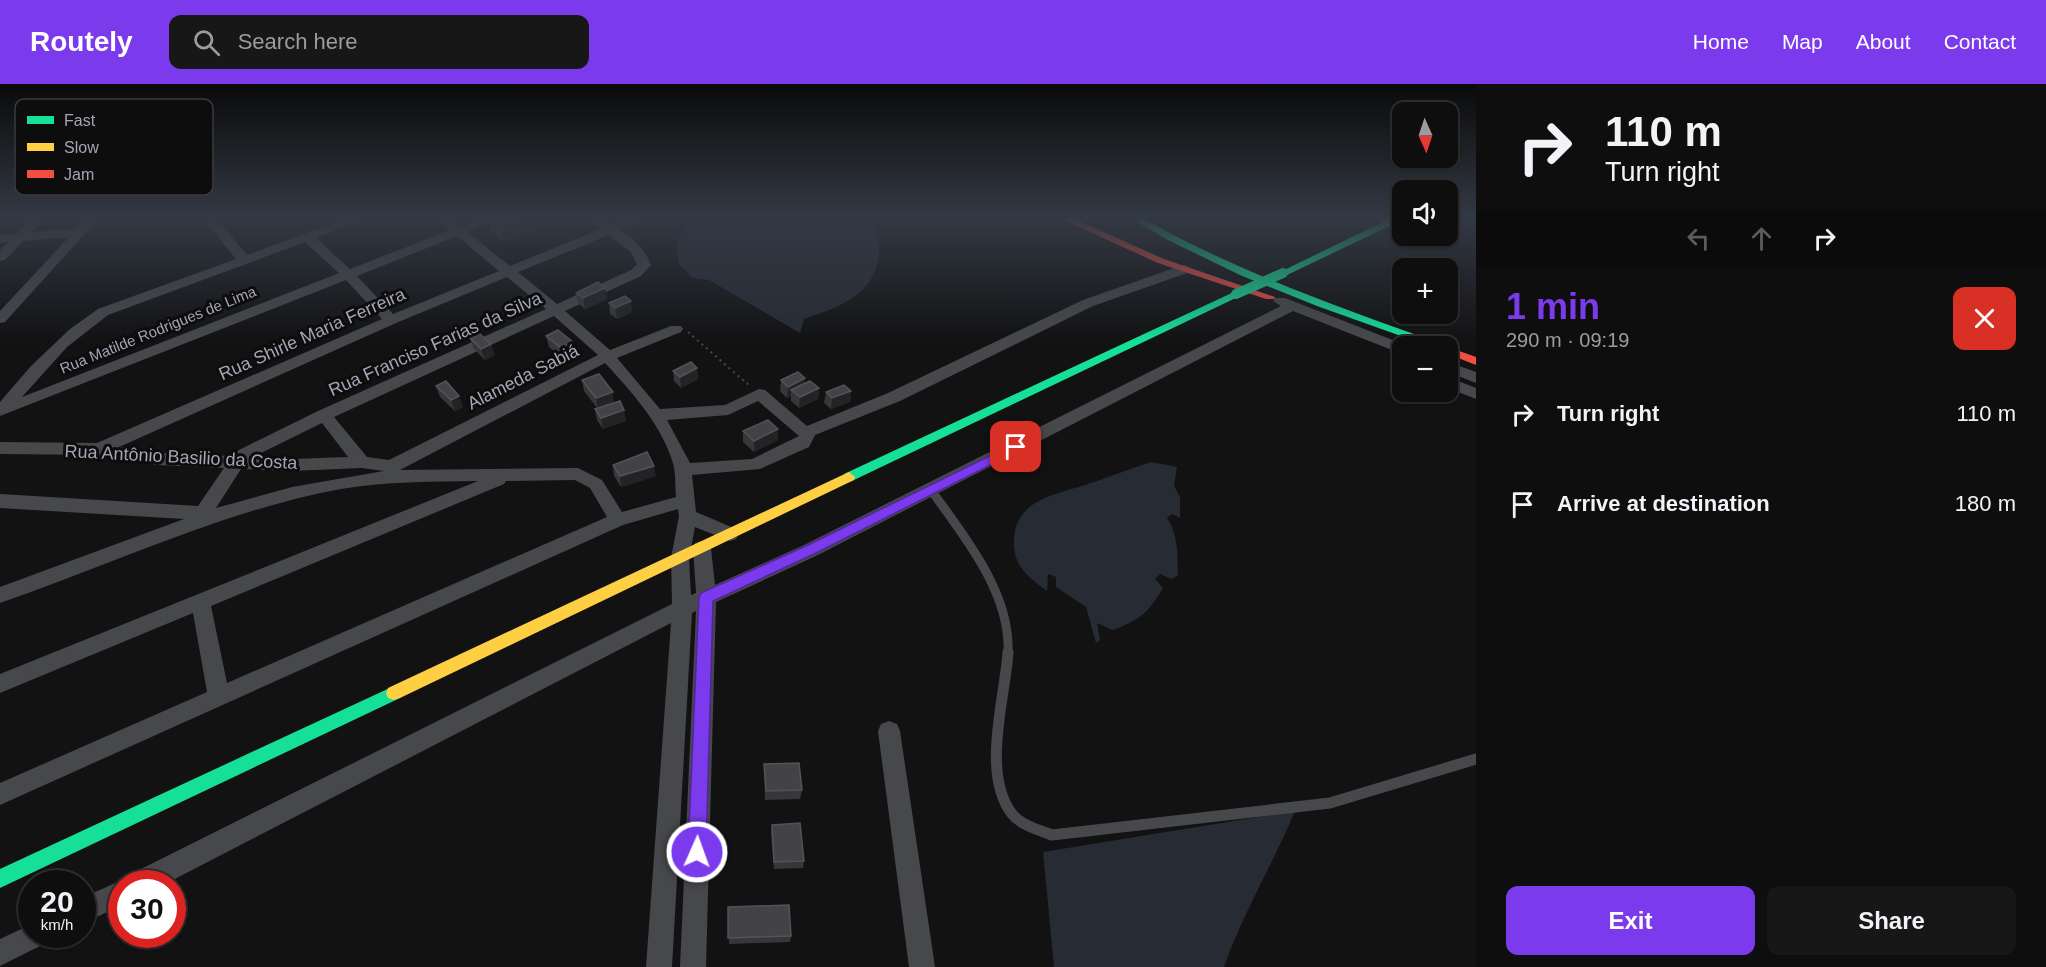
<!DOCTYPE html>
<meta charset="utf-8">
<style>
:root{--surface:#0e0e0e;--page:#171717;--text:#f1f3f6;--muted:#9b9c9e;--line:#2e2e2e;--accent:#7c3aed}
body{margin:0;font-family:Helvetica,sans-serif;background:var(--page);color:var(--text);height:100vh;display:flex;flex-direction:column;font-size:22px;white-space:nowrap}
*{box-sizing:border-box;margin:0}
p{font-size:20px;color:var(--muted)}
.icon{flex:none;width:33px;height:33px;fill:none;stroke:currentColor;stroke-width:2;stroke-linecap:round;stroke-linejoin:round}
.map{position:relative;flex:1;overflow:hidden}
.panel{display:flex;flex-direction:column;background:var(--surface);width:570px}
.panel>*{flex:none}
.hud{background:#0e0e0e;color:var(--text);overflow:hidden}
.needle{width:39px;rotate:177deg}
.controls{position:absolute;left:1392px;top:18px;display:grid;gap:12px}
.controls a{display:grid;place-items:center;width:66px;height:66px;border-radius:12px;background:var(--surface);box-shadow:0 2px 4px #0004,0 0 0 2px var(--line);font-size:30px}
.speed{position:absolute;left:18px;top:786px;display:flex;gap:12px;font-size:30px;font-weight:700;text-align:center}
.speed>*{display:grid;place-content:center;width:78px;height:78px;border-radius:50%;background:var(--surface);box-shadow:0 2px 4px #0004,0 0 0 2px var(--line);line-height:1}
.speed small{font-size:15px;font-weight:400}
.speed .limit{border:9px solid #d22;background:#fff;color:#111}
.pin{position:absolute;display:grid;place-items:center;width:51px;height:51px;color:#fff;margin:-26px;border-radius:12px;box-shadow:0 3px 9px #0006}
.me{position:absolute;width:66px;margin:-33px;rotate:2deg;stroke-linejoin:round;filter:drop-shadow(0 0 4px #0008)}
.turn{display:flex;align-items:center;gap:21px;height:126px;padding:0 30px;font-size:27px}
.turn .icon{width:78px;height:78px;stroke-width:2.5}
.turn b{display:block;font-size:42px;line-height:51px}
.lanes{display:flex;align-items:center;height:57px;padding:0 30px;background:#0003;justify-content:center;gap:30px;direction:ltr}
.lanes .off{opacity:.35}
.round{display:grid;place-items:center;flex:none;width:63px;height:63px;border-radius:12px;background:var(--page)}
.overview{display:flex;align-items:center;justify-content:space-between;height:102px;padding:0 30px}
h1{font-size:36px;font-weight:700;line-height:45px;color:var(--accent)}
.cta{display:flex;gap:12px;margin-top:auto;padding:12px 30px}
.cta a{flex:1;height:69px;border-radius:12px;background:var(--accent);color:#fff;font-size:24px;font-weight:700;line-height:69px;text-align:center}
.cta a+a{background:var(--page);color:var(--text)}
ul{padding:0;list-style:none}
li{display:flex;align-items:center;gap:18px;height:90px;padding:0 30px}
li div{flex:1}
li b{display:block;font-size:22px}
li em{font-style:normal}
header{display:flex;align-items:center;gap:36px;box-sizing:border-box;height:84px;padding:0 30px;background:var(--accent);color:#fff}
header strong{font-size:28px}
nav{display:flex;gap:33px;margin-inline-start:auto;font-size:21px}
.search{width:420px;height:54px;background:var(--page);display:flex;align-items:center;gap:15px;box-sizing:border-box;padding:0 21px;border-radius:12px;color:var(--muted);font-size:22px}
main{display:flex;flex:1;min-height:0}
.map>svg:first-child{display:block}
.water{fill:#262b34}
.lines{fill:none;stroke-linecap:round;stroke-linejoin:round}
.path{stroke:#48484d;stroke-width:2;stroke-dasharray:2 4;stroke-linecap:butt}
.lane-far1{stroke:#47484b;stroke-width:9}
.lane{stroke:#47484b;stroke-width:11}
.street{fill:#47484b;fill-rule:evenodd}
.fast{fill:#16e098;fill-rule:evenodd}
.slow{fill:#ffcf43;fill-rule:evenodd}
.jam{fill:#f24e42;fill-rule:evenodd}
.fast-bridge{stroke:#16e098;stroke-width:10}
.wall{fill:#37373a}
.shaded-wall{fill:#232325}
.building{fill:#434347;stroke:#525358;stroke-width:1.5}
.route{fill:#7c3aed;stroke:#51269a;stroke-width:1.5}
.labels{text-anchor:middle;stroke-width:6;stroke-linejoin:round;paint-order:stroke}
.far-street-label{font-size:15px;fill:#a3a6b4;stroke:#0d0d0e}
.street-label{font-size:18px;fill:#a3a6b4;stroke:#0d0d0e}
.key{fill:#0d0d0e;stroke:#3a3b40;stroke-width:1.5}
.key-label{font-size:16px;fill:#a3a6b4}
</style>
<header>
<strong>Routely</strong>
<div class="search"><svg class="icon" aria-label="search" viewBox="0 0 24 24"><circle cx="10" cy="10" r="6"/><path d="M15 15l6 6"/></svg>Search here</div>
<nav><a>Home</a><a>Map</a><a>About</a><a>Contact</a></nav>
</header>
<main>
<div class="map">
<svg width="1476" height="883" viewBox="0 0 1476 883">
<rect width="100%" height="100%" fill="#121213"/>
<path class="water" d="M 690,133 L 871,133 C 874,142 878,152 879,161 C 881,208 841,223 804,235 L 800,249 L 709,196 L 693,194 L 678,179 L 677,160 Z
M 1151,378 L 1177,383 L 1174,402 L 1180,413 L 1180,434 L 1172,430 L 1167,434 C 1179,452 1177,471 1178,491 L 1172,495 L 1160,490 L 1155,495 L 1163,504 C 1148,529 1140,536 1113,546 L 1097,539 L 1100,556 L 1096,559 L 1086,523 L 1056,503 L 1056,493 L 1048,490 L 1047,507 C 1028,493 1012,481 1014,455 C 1016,416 1054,411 1085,401 C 1107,394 1129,385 1151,378 Z
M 1295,727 C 1273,780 1243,829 1224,883 L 1054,883 L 1043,768 Z"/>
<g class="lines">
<path class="path" d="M 688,248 L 751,303"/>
<path class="lane-far1" d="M 931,406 C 964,452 1011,509 1008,569"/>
<path class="lane" d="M 1008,568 C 1005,615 981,689 1012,730 C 1021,741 1039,746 1052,751 L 1330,719 L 1476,675"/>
<path class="street" d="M 33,133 L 46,133 L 32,148 L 76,145 L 87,133 L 100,133 L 5,238 L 0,239 L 0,227 L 69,153 L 23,157 L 5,176 L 0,177 L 0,166 L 8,158 L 0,159 L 0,151 L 16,150 Z
M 202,133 L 215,133 L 247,171 L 350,133 L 368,133 L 316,154 L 350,185 L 450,146 L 436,133 L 450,133 L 460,142 L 482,133 L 500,133 L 467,148 L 510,182 L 601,145 L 585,133 L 600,133 L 611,141 L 629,133 L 647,133 L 620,146 C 634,155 645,165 651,181 L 641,192 L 565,227 L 610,266 L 671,242 L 681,242 L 683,245 L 681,248 L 617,274 L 660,325 L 725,321 L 759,305 L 765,306 L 807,342 L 888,309 L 1083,216 L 1180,182 L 1185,181 L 1192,185 L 1190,188 L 1093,222 L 900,317 L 815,351 L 809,363 L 760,385 L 692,391 L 696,428 L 736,445 L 739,450 L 736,455 L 730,457 L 695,443 L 689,474 L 691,511 L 696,509 L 693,464 L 695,459 L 702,457 L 709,459 L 711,464 L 715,501 L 804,461 L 1281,222 L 1273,217 L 1275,214 L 1285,214 L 1408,262 L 1402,262 L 1402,269 L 1397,268 L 1293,227 L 818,471 L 716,518 L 706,883 L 680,883 L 696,527 L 692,529 L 672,883 L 646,883 L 671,539 L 165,800 L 122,800 L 122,821 L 82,840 L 82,814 L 122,796 L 127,798 L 129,791 L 672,520 L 671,474 L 679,432 L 678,425 L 623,441 L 0,721 L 0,699 L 207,608 L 193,529 L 0,609 L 0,590 L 478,397 C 432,398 387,397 341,405 C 222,427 114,480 0,519 L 0,503 L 184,435 L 0,424 L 0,410 L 198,422 L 224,384 L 157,381 L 99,371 L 0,370 L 0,358 L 97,359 L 382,235 L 346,196 L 0,332 L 0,318 L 31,282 L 70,245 L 98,225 L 236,175 ZM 609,151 L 631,168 L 637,180 L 631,186 L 557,220 L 518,188 ZM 457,152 L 499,187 L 393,230 L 357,192 ZM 305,158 L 339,189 L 22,313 L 67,263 L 108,231 ZM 507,193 L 546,225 L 318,327 L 237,367 L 232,372 L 157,369 L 119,363 L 396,239 ZM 554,232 L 598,271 L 389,376 L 367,373 L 334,333 ZM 605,279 C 631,307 660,339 672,376 C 676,388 675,400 676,413 L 622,428 L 602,396 L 578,384 L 400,386 ZM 758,317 L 799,352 L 752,375 L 690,379 L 667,336 L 728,331 ZM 322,339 L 348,373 L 291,375 L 253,373 ZM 362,384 L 384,387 L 292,403 L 216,424 L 241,385 L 291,387 ZM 575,396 L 590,404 L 607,433 L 227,599 L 211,522 L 504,400 L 506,397 Z
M 1448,278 L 1476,288 L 1476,299 L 1448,288 Z
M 1448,293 L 1476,304 L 1476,315 L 1448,304 Z
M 889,637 L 897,640 L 900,647 L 935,883 L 909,883 L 878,647 L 881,640 Z
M 32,840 L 32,850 L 50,850 L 46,859 L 0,882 L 0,855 Z"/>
<path class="fast" d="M 1129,133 L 1140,133 C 1236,187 1338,223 1442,260 L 1444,262 L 1429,262 L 1317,222 L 1240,191 L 1166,155 Z
M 1393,133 L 1402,133 L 1402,136 L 1287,191 L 1279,191 L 1278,189 Z
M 1236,207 L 1241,210 L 1240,212 L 854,396 L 849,398 L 843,393 L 844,390 Z
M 394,602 L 400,604 L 402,609 L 400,614 L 0,804 L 0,785 Z"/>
<path class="slow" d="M 849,388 L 855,393 L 854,396 L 400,614 L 394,616 L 388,614 L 386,609 L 388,604 Z"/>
<path class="jam" d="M 1057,133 L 1070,133 L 1164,175 L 1275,213 L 1274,215 L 1266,215 L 1158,179 Z
M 1448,263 L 1476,273 L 1476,281 L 1448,270 Z"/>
<path class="fast-bridge" d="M 1236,210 L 1283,189"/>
</g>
<path class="wall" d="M 487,133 L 559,133 L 560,136 L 504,158 L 490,146 Z
M 605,204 L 607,215 L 585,225 L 578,219 L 576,209 Z
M 609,219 L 632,228 L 617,235 L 610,230 Z
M 546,252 L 573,258 L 575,269 L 564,275 L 549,263 Z
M 470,254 L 495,271 L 485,276 L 474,265 Z
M 697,284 L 698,295 L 681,304 L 674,297 L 673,287 Z
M 805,294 L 804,300 L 819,304 L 818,315 L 799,324 L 791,317 L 791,312 L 787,314 L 780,307 L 781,296 Z
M 582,296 L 614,319 L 626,337 L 603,345 L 597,336 L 595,325 L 597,324 L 584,307 Z
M 436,302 L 463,323 L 455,327 L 440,313 Z
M 851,307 L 850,318 L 831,325 L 824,319 L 826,308 Z
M 778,345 L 778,356 L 754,368 L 743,358 L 743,347 Z
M 613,381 L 656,392 L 621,403 L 614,392 Z
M 764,680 L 802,706 L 800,715 L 765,716 Z
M 772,741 L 804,777 L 803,784 L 774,785 L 771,749 Z
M 728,823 L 791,852 L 790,858 L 729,860 Z"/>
<path class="shaded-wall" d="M 523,133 L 559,133 L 560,136 L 504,158 L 500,142 Z
M 605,204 L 607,215 L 585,225 L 583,214 Z
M 631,217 L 632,228 L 617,235 L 615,224 Z
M 573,258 L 575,269 L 564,275 L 561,264 Z
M 491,260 L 495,271 L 485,276 L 481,265 Z
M 697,284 L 698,295 L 681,304 L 680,293 Z
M 805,294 L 804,305 L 791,306 L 791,312 L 787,314 L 788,303 Z
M 819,304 L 818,315 L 799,324 L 800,313 Z
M 851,307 L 850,318 L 831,325 L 832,314 Z
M 613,308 L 614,319 L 598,325 L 596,314 Z
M 459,312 L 463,323 L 455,327 L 451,316 Z
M 624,326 L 626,337 L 603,345 L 601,334 Z
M 778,345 L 778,356 L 754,368 L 754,357 Z
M 654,382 L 656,392 L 621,403 L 620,392 Z"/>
<path class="building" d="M 490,133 L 523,133 L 500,142 Z
M 598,198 L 605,204 L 583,214 L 576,209 Z
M 625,212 L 631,217 L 615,224 L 609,219 Z
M 558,246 L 573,258 L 561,264 L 546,252 Z
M 480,250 L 491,260 L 481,265 L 470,254 Z
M 691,278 L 697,284 L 680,293 L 673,287 Z
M 798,288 L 805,294 L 788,303 L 781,296 Z
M 599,290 L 613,308 L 596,314 L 582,296 Z
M 446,297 L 459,312 L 451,316 L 436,302 Z
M 810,297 L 819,304 L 800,313 L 791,306 Z
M 844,301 L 851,307 L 832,314 L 826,308 Z
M 620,317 L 624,326 L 601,334 L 595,325 Z
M 768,336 L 778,345 L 754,357 L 743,347 Z
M 647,368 L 654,382 L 620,392 L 613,381 Z
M 799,679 L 802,706 L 766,707 L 764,680 Z
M 800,739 L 804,777 L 774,778 L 772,741 Z
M 789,821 L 791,852 L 728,854 L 728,823 Z"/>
<linearGradient id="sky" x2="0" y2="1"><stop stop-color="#0a0a0a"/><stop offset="0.52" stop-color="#333944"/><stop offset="1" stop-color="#333944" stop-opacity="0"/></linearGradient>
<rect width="1476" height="257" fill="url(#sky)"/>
<path class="route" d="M 1016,359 L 1022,363 L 1020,366 L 816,469 L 713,517 L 706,768 L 704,774 L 697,777 L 691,774 L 688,768 L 699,513 L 701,509 L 806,462 Z"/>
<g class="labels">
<g class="far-street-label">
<text transform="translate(158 246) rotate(-22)" y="5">Rua Matilde Rodrigues de Lima</text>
</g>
<g class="street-label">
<text transform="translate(312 250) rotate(-24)" y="6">Rua Shirle Maria Ferreira</text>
<text transform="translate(435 260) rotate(-24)" y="6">Rua Franciso Farias da Silva</text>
<text transform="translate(523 293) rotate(-27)" y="6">Alameda Sabiá</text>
<text transform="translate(181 373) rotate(3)" y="6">Rua Antônio Basilio da Costa</text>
</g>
</g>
<rect x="15" y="15" width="198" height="96" rx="9" class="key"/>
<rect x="27" y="32" width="27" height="8" fill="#16e098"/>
<rect x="27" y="59" width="27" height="8" fill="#ffcf43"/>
<rect x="27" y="86" width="27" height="8" fill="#f24e42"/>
<g class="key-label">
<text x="64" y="42">Fast</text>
<text x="64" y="69">Slow</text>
<text x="64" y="96">Jam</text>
</g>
</svg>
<div class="controls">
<a><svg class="needle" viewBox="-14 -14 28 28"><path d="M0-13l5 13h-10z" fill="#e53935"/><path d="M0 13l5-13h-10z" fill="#9b9c9e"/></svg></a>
<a><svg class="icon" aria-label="sound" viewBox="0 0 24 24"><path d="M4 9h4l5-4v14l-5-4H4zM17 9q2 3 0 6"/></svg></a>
<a>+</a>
<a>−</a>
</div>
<div class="speed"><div>20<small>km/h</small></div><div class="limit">30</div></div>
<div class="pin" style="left:1016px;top:363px;background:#d93025"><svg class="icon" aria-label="arrive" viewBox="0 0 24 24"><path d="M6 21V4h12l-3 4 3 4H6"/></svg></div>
<svg class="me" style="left:697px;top:768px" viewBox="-20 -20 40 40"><circle r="17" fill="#7c3aed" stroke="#fff" stroke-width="3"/><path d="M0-11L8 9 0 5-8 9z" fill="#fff"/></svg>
</div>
<section class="panel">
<div class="hud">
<div class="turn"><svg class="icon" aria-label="right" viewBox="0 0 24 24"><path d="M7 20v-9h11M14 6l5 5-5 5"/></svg><div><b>110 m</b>Turn right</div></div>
<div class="lanes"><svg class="icon off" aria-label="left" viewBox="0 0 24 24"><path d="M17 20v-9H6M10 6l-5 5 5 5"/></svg><svg class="icon off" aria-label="ahead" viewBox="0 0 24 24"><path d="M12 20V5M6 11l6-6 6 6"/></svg><svg class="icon" aria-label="right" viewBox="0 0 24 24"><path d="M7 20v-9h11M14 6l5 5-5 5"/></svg></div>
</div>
<div class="overview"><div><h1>1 min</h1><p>290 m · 09:19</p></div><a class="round" style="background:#d93025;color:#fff"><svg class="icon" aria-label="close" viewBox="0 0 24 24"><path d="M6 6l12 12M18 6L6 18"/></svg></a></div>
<ul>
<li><svg class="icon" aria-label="right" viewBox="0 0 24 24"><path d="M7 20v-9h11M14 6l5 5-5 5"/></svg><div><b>Turn right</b></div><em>110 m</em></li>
<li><svg class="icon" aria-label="arrive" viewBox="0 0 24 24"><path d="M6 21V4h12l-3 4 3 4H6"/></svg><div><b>Arrive at destination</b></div><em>180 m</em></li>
</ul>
<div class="cta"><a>Exit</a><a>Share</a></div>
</section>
</main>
